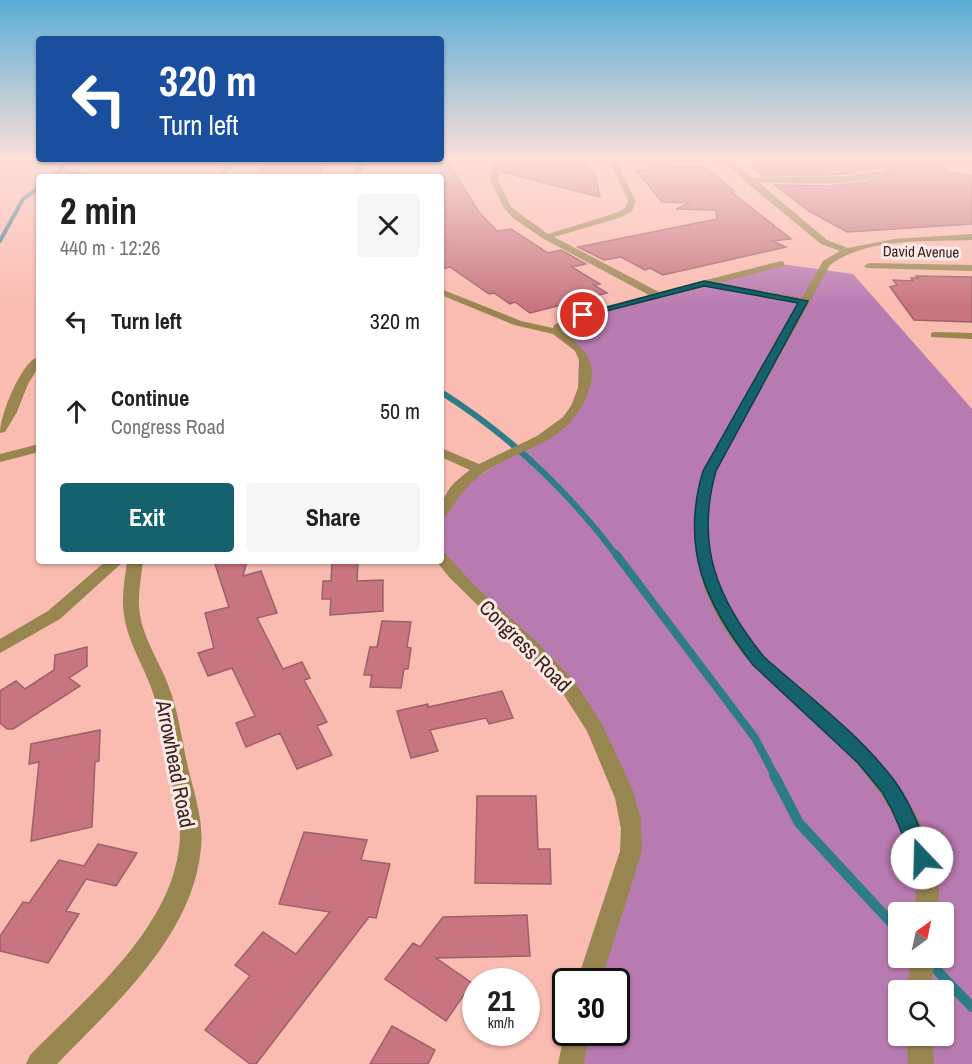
<!DOCTYPE html>
<meta charset="utf-8">
<style>
:root{--surface:#fff;--page:#f6f6f6;--text:#202124;--muted:#757577;--accent:#15616d}
body{margin:0;font-family:"Archivo Narrow",sans-serif;background:var(--page);color:var(--text);height:100vh;display:flex;flex-direction:column;font-size:22px;white-space:nowrap}
*{box-sizing:border-box;margin:0}
p{font-size:20px;color:var(--muted)}
.icon{flex:none;width:33px;height:33px;fill:none;stroke:currentColor;stroke-width:2;stroke-linecap:round;stroke-linejoin:round}
.map{position:relative;flex:1;overflow:hidden}
.drawer{position:absolute;left:36px;top:174px;width:408px;height:390px;display:flex;flex-direction:column;background:var(--surface);border-radius:6px;box-shadow:0 2px 4px #0004}
.drawer>*{flex:none}
.hud{position:absolute;left:36px;top:36px;width:408px;height:126px;border-radius:6px;box-shadow:0 2px 4px #0004;background:#1a4fa0;color:#fff;overflow:hidden}
.needle{width:39px;rotate:33deg}
.buttons{position:absolute;left:888px;top:902px;display:grid;gap:12px}
.buttons a{display:grid;place-items:center;width:66px;height:66px;border-radius:6px;background:var(--surface);box-shadow:0 2px 4px #0004;font-size:30px}
.speed{position:absolute;left:462px;top:968px;display:flex;gap:12px;font-size:30px;font-weight:700;text-align:center}
.speed>*{display:grid;place-content:center;width:78px;height:78px;border-radius:50%;background:var(--surface);box-shadow:0 2px 4px #0004;line-height:1}
.speed small{font-size:15px;font-weight:400}
.speed .limit{border:3px solid #111;border-radius:9px;background:#fff;color:#111}
.pin{position:absolute;display:grid;place-items:center;width:51px;height:51px;color:#fff;margin:-26px;border:3px solid #fff;border-radius:50%;box-shadow:0 2px 6px #0007}
.me{position:absolute;width:66px;margin:-33px;rotate:339deg;stroke-linejoin:round;filter:drop-shadow(0 0 4px #0008)}
.turn{display:flex;align-items:center;gap:21px;height:126px;padding:0 24px;font-size:27px}
.turn .icon{width:78px;height:78px;stroke-width:2.5}
.turn b{display:block;font-size:42px;line-height:51px}
.round{display:grid;place-items:center;flex:none;width:63px;height:63px;border-radius:6px;background:var(--page)}
.head{display:flex;align-items:center;justify-content:space-between;height:102px;padding:0 24px}
h1{font-size:36px;font-weight:800;line-height:45px}
.button{display:flex;gap:12px;margin-top:auto;padding:12px 24px}
.button a{flex:1;height:69px;border-radius:6px;background:var(--accent);color:#fff;font-size:24px;font-weight:800;line-height:69px;text-align:center}
.button a+a{background:var(--page);color:var(--text)}
ul{padding:0;list-style:none}
li{display:flex;align-items:center;gap:18px;height:90px;padding:0 24px}
li div{flex:1}
li b{display:block;font-size:22px}
li em{font-style:normal}
.map>svg:first-child{display:block}
.forest{fill:#b87bb1;fill-rule:evenodd}
.lines{fill:none;stroke-linecap:round;stroke-linejoin:round}
.stream-far3{stroke:#2d7c88;stroke-width:4}
.stream-far2{stroke:#2d7c88;stroke-width:6}
.stream-far1{stroke:#2d7c88;stroke-width:8}
.stream{stroke:#2d7c88;stroke-width:10}
.building{fill:#c87581;stroke:#9b6169;stroke-width:1.5}
.street{fill:#988651;fill-rule:evenodd}
.route{fill:#15616d;stroke:#0e3f47;stroke-width:1.5}
.labels{text-anchor:middle;stroke-width:6;stroke-linejoin:round;paint-order:stroke}
.far-street-label{font-size:15px;fill:#3a231e;stroke:#fde9e5}
.near-street-label{font-size:21px;fill:#3a231e;stroke:#fde9e5}
</style>
<div class="map">
<svg width="972" height="1064" viewBox="0 0 972 1064">
<rect width="100%" height="100%" fill="#fabbb0"/>
<path class="forest" d="M 781,264 L 853,274 L 972,409 L 972,1064 L 571,1064 L 576,1032 L 616,1032 L 616,981 L 589,981 L 633,833 L 579,701 L 441,557 L 441,513 L 456,491 L 573,415 L 584,358 L 557,332 L 583,315 ZM 898,912 L 944,912 L 944,957 L 898,957 ZM 898,990 L 944,990 L 944,1035 L 898,1035 Z"/>
<g class="lines">
<path class="stream-far3" d="M 60,170 L 96,177
M 52,177 L 60,170 L 66,159
M 0,241 L 23,199 L 39,188"/>
<path class="stream-far2" d="M 441,392 C 509,435 569,492 617,556"/>
<path class="stream-far1" d="M 616,554 L 755,738 L 775,776"/>
<path class="stream" d="M 774,775 L 799,823 L 898,930
M 924,957 L 972,1007"/>
</g>
<path class="building" d="M 270,159 L 329,159 L 319,176 L 256,175 Z
M 441,159 L 446,159 L 479,212 L 497,231 L 511,229 L 548,253 L 561,250 L 586,264 L 572,267 L 600,284 L 594,285 L 607,293 L 530,313 L 515,302 L 510,304 L 494,293 L 489,294 L 450,267 L 441,269 Z
M 748,159 L 778,159 L 785,164 L 880,160 L 885,166 L 848,174 L 763,176 L 750,166 L 756,165 Z
M 891,160 L 933,160 L 950,172 L 972,175 L 972,224 L 847,232 L 809,211 L 775,185 L 829,186 L 866,182 L 897,171 L 898,168 Z
M 502,163 L 585,164 L 586,170 L 594,170 L 600,197 L 501,172 Z
M 669,164 L 671,167 L 705,167 L 734,191 L 733,193 L 791,239 L 772,241 L 786,247 L 663,275 L 650,268 L 645,270 L 621,257 L 604,260 L 578,247 L 717,219 L 716,210 L 676,209 L 690,203 L 662,202 L 636,170 L 648,170 L 647,165 Z
M 916,276 L 972,277 L 972,322 L 914,320 L 890,287 L 897,285 L 893,280 L 913,281 L 911,278 L 918,278 Z
M 214,561 L 247,561 L 243,576 L 261,571 L 277,613 L 257,618 L 283,669 L 302,662 L 310,678 L 304,680 L 327,722 L 317,726 L 332,755 L 297,769 L 280,733 L 246,747 L 236,723 L 255,716 L 232,668 L 208,676 L 198,653 L 214,648 L 205,613 L 229,607 Z
M 332,561 L 358,561 L 357,581 L 383,580 L 383,611 L 330,615 L 331,599 L 322,599 L 323,581 L 331,581 Z
M 382,621 L 411,622 L 407,647 L 411,648 L 408,669 L 404,669 L 401,688 L 370,687 L 372,675 L 364,675 L 370,647 L 377,647 Z
M 87,647 L 87,666 L 69,678 L 80,686 L 13,729 L 7,729 L 0,723 L 0,691 L 16,681 L 25,689 L 54,670 L 55,655 Z
M 502,691 L 513,718 L 489,724 L 486,718 L 430,730 L 438,751 L 411,758 L 397,711 L 428,704 L 428,707 Z
M 100,730 L 99,761 L 95,762 L 92,827 L 31,841 L 39,762 L 29,764 L 31,744 Z
M 477,796 L 536,796 L 538,849 L 550,849 L 551,884 L 475,883 Z
M 304,832 L 367,840 L 361,860 L 390,864 L 376,918 L 369,917 L 256,1064 L 250,1064 L 205,1030 L 250,976 L 235,965 L 263,932 L 296,954 L 330,912 L 279,904 Z
M 98,844 L 137,853 L 116,886 L 86,879 L 66,911 L 79,914 L 48,963 L 0,951 L 0,936 L 23,902 L 29,903 L 59,860 L 84,866 Z
M 527,915 L 530,956 L 436,958 L 472,983 L 446,1021 L 385,979 L 413,943 L 420,947 L 443,917 Z
M 392,1026 L 435,1050 L 428,1064 L 370,1064 Z"/>
<g class="lines">
<path class="street" d="M 232,159 L 239,159 L 223,177 L 215,177 Z
M 360,159 L 366,159 L 360,177 L 352,177 Z
M 494,159 L 500,159 L 498,180 L 511,207 L 548,234 L 616,213 L 625,208 L 628,201 L 609,159 L 615,159 L 636,201 L 632,211 L 622,217 L 554,237 L 659,292 L 781,261 L 784,262 L 784,266 L 719,283 L 802,298 L 823,261 L 840,251 L 821,244 L 746,182 L 723,159 L 730,159 L 753,178 L 848,176 L 881,171 L 889,167 L 882,159 L 888,159 L 896,169 C 860,189 799,183 758,182 L 827,240 L 848,248 L 894,239 L 972,234 L 972,240 C 926,242 868,237 830,265 L 716,471 C 710,497 707,521 710,547 C 715,587 738,626 764,655 C 780,673 802,687 819,703 C 873,750 927,807 938,880 C 940,891 938,902 938,912 L 914,912 C 915,902 917,891 916,880 C 906,810 853,755 803,710 C 786,695 766,681 752,664 C 699,604 684,549 702,471 L 798,303 L 707,286 L 587,317 L 563,329 L 562,331 C 584,349 600,361 588,393 C 568,446 523,445 482,474 C 466,485 457,500 446,516 L 441,517 C 441,494 451,484 470,470 L 441,457 L 441,448 L 479,464 L 537,436 L 563,417 L 571,406 L 578,388 L 579,360 L 575,351 L 553,334 L 514,325 L 441,295 L 441,289 L 521,321 L 553,328 L 554,325 L 579,313 L 649,295 L 544,239 L 514,219 L 504,208 L 490,180 Z
M 869,263 L 972,265 L 972,271 L 866,268 L 864,266 Z
M 935,332 L 972,333 L 972,339 L 931,337 L 931,333 Z
M 39,356 L 39,366 L 28,384 L 17,412 L 5,432 L 0,433 C 0,415 21,362 39,356 Z
M 39,444 L 39,452 L 0,462 L 0,454 Z
M 441,552 L 446,554 L 474,585 L 537,642 L 575,682 L 603,726 L 632,788 L 641,819 L 642,851 L 601,981 L 577,981 L 620,851 L 621,829 L 615,798 L 587,731 L 562,692 L 539,666 L 449,577 L 436,561 L 441,561 Z
M 106,561 L 124,561 L 60,619 L 0,653 L 0,639 L 48,611 Z
M 127,561 L 143,561 C 141,579 137,598 140,615 C 145,644 164,668 172,696 C 179,718 182,740 187,763 C 193,790 204,819 201,848 C 193,936 115,1004 57,1064 L 26,1064 L 30,1055 C 85,999 169,931 179,848 C 183,820 173,791 167,763 C 162,741 160,718 154,696 C 146,669 128,644 124,615 C 121,597 125,579 127,561 Z
M 911,957 L 935,957 L 931,990 L 907,990 Z
M 566,1026 L 566,1032 L 589,1032 L 584,1064 L 558,1064 Z
M 906,1035 L 932,1035 L 934,1064 L 908,1064 Z"/>
</g>
<linearGradient id="sky" x2="0" y2="1"><stop stop-color="#5badd4"/><stop offset="0.52" stop-color="#fde0db"/><stop offset="1" stop-color="#fde0db" stop-opacity="0"/></linearGradient>
<rect width="972" height="307" fill="url(#sky)"/>
<path class="route" d="M 704,281 L 808,301 L 716,471 C 695,545 717,599 764,657 C 808,696 858,733 894,780 C 911,803 921,832 932,858 L 929,864 L 922,867 L 915,864 L 892,810 L 882,792 L 858,763 L 753,665 C 705,604 680,548 703,471 L 798,303 L 704,286 L 583,317 L 578,315 Z"/>
<g class="labels">
<g class="far-street-label">
<text transform="translate(921 252) rotate(1)" y="5">David Avenue</text>
</g>
<g class="near-street-label">
<text transform="translate(525 646) rotate(45)" y="7">Congress Road</text>
<text transform="translate(175 764) rotate(79)" y="7">Arrowhead Road</text>
</g>
</g>
</svg>
<div class="buttons">
<a><svg class="needle" viewBox="-14 -14 28 28"><path d="M0-13l5 13h-10z" fill="#e53935"/><path d="M0 13l5-13h-10z" fill="#757577"/></svg></a>
<a><svg class="icon" aria-label="search" viewBox="0 0 24 24"><circle cx="10" cy="10" r="6"/><path d="M15 15l6 6"/></svg></a>
</div>
<div class="speed"><div>21<small>km/h</small></div><div class="limit">30</div></div>
<div class="pin" style="left:583px;top:315px;background:#d93025"><svg class="icon" aria-label="arrive" viewBox="0 0 24 24"><path d="M6 21V4h12l-3 4 3 4H6"/></svg></div>
<svg class="me" style="left:922px;top:858px" viewBox="-20 -20 40 40"><circle r="19" fill="#fff"/><path d="M0-13L10 11 0 6-10 11z" fill="#15616d"/></svg>
<div class="hud">
<div class="turn"><svg class="icon" aria-label="left" viewBox="0 0 24 24"><path d="M17 20v-9H6M10 6l-5 5 5 5"/></svg><div><b>320 m</b>Turn left</div></div>
</div>
<section class="drawer">
<div class="head"><div><h1>2 min</h1><p>440 m · 12:26</p></div><a class="round"><svg class="icon" aria-label="close" viewBox="0 0 24 24"><path d="M6 6l12 12M18 6L6 18"/></svg></a></div>
<ul>
<li><svg class="icon" aria-label="left" viewBox="0 0 24 24"><path d="M17 20v-9H6M10 6l-5 5 5 5"/></svg><div><b>Turn left</b></div><em>320 m</em></li>
<li><svg class="icon" aria-label="ahead" viewBox="0 0 24 24"><path d="M12 20V5M6 11l6-6 6 6"/></svg><div><b>Continue</b><p>Congress Road</p></div><em>50 m</em></li>
</ul>
<div class="button"><a>Exit</a><a>Share</a></div>
</section>
</div>
